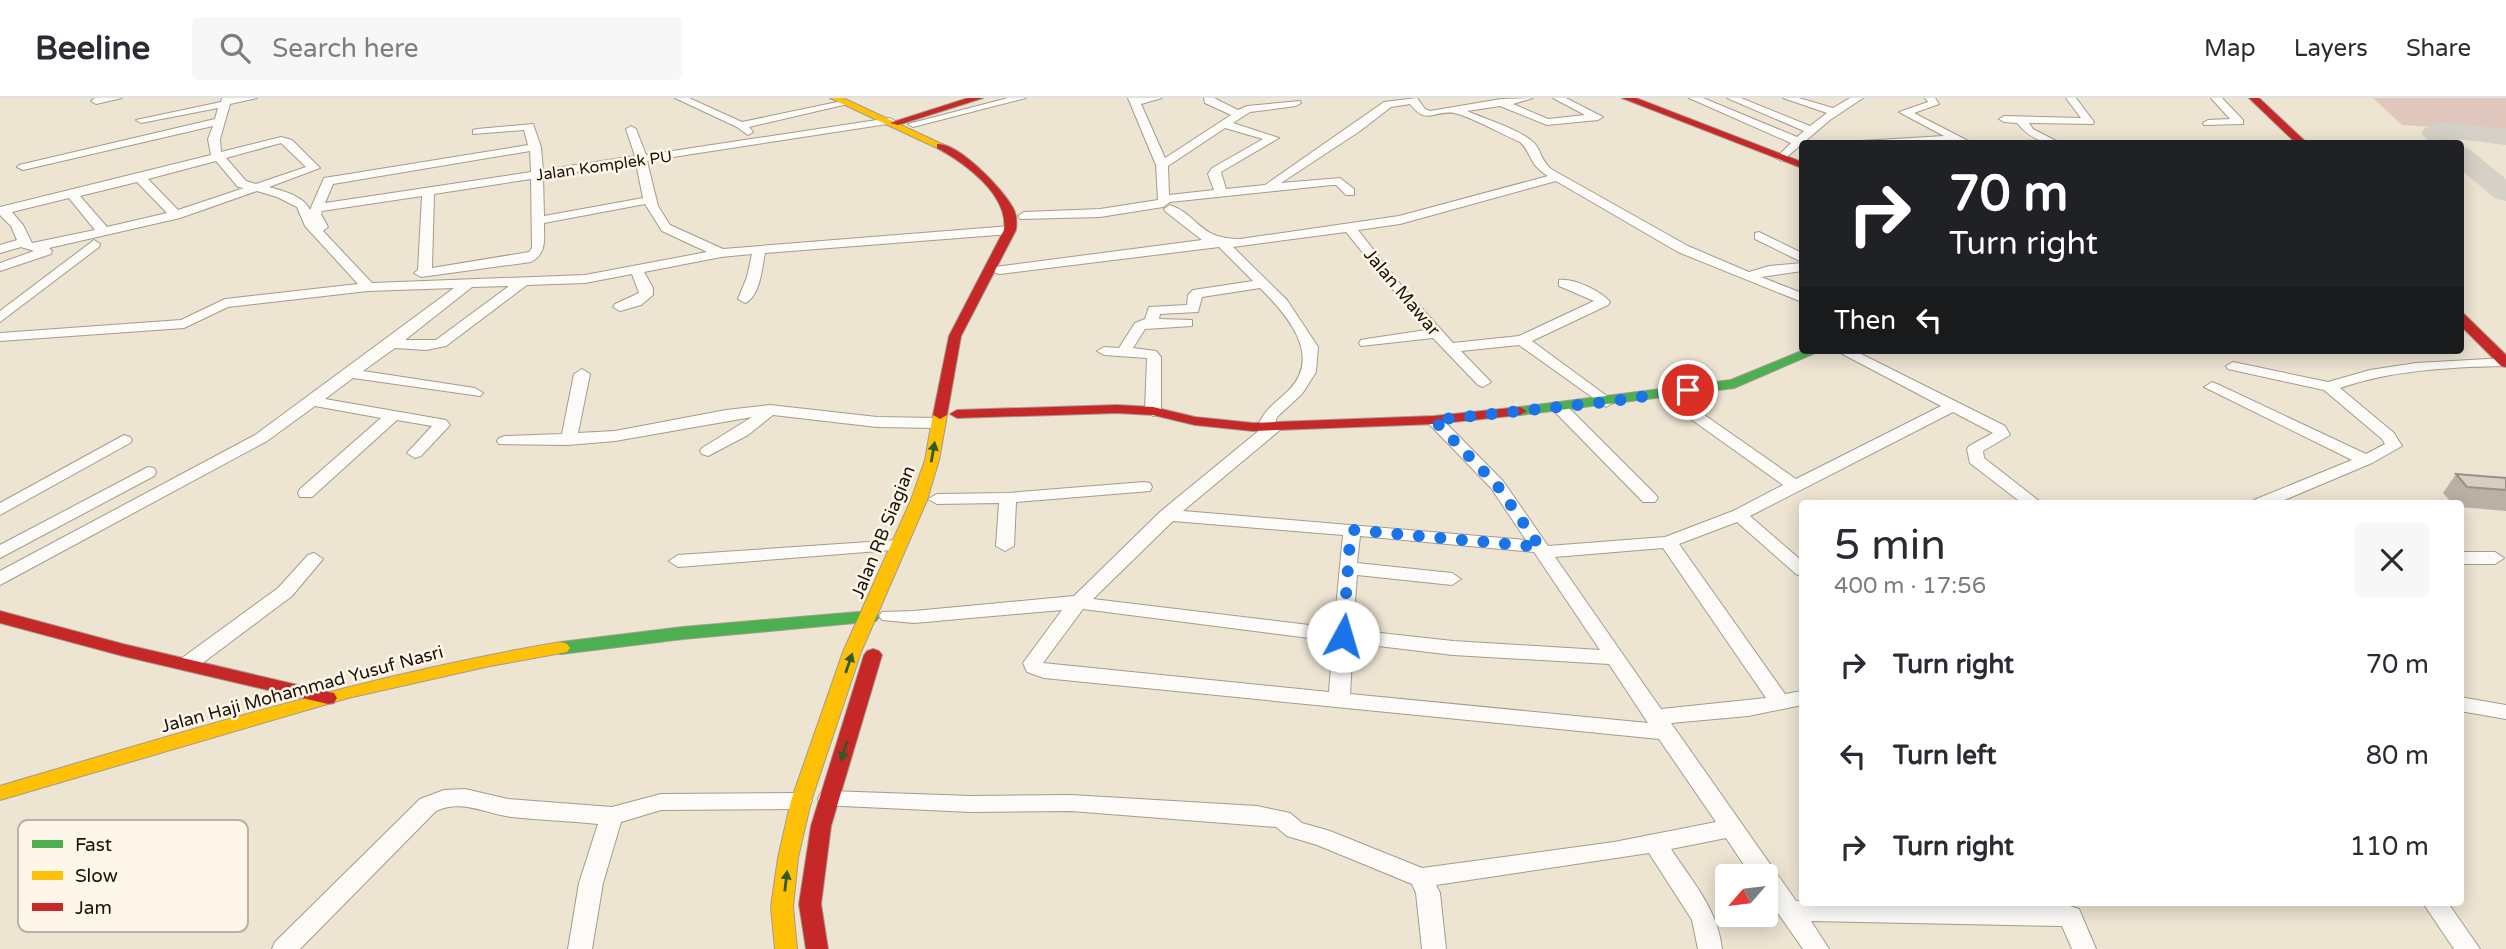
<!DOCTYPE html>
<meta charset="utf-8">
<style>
:root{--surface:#fff;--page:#f7f7f7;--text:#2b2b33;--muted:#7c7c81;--line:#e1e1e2}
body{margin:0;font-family:"Varela Round",sans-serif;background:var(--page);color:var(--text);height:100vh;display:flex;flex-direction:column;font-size:26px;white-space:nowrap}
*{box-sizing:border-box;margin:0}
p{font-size:23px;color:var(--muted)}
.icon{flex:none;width:38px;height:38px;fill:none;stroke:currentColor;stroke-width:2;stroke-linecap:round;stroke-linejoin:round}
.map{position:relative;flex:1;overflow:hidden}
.panel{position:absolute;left:1799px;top:402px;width:665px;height:406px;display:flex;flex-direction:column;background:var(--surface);border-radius:7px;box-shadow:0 4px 18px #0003}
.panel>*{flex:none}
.guide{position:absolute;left:1799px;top:42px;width:665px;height:214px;border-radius:7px;box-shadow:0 4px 18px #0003;background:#202124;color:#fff;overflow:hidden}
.needle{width:46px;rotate:242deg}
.controls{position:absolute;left:1715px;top:766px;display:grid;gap:14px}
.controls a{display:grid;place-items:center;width:63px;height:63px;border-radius:7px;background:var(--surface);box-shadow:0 4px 18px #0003;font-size:35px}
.pin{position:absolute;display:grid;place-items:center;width:60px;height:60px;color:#fff;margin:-30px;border:4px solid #fff;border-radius:50%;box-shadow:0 2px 7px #0007}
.me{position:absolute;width:77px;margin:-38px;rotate:6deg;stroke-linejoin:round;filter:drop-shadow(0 0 5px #0008)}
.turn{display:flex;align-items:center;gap:24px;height:147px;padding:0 35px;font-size:32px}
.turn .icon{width:91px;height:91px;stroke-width:2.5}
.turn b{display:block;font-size:49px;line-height:60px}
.then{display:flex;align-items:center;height:66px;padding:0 35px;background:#0003;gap:14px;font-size:26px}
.round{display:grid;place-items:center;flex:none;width:74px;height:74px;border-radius:7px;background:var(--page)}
.headline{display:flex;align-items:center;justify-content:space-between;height:119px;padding:0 35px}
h1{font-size:42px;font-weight:600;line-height:52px}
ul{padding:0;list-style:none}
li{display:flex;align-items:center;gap:21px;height:91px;padding:0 35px}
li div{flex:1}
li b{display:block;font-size:26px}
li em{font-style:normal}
header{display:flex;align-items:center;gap:42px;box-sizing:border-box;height:98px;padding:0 35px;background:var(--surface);border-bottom:2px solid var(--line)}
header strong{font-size:33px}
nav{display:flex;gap:38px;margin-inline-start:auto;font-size:24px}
.search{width:490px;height:63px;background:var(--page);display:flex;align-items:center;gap:18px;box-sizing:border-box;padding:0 24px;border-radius:7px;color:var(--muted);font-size:26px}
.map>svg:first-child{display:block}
.green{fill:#e0c7be}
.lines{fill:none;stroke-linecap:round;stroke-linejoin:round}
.taxiway{fill:#d6d1c6;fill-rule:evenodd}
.street-casing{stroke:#a39c8e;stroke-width:2}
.fast-casing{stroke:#a39c8e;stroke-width:2}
.slow-casing{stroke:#a39c8e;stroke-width:2}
.jam-casing{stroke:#a39c8e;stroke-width:2}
.street{fill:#fcfbf8;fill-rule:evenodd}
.fast{fill:#4caf50;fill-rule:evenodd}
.slow{fill:#ffc107;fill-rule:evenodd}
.jam{fill:#c62828;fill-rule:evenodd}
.wall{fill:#bbb0a4}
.building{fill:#d9cdbf;stroke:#989086;stroke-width:2}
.oneway{fill:#315a29}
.route{stroke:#1a73e8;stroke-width:12;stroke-dasharray:0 21.6}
.labels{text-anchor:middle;stroke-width:5;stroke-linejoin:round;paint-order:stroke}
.far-street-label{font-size:16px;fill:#1b1509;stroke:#fdf6e9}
.street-label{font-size:18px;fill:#1b1509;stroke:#fdf6e9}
.key{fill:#fdf6e9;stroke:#b9b2a6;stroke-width:2}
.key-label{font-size:19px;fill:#1b1509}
</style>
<header>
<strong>Beeline</strong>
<div class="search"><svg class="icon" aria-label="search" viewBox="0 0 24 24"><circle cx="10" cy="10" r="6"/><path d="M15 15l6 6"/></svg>Search here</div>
<nav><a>Map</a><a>Layers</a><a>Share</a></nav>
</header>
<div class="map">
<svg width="2506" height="851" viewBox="0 0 2506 851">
<rect width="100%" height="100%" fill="#ede4d2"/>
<path class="green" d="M 2373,0 L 2506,0 L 2506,34 L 2402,27 Z"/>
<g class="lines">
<path class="taxiway" d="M 2441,24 L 2506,31 L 2506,47 L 2457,41 L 2460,46 L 2431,46 L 2421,35 L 2425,30 Z
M 2460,49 L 2469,51 L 2506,81 L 2506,103 L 2496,101 L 2460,71 Z"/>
<defs>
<path id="street" d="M 95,0 L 122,0 L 96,6 L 91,3 Z
M 222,0 L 257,0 L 230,6 L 220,41 L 221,54 L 281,39 L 292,42 L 320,70 L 269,89 C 283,93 304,98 310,112 L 324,80 L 528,47 L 524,32 L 473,36 L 473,32 L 477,31 L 533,26 L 541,49 L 543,72 L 635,58 L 626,31 L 631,28 L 636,31 L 646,57 L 890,20 L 895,23 L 894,25 L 647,63 L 658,108 L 670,127 L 723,151 L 1010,128 L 1016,132 L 1010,136 L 765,155 C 762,170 760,199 745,205 L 738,201 L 747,179 L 752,156 L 721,159 L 644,174 L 653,190 L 653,197 L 641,207 L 620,213 L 613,209 L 615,206 L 639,195 L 632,176 L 585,185 L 527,187 L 446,248 L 426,252 L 395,250 L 363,273 L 475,290 L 483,295 L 480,298 L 353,280 L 325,301 L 446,322 L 450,327 L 421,358 L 415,360 L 407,355 L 432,328 L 397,322 L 312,399 L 300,399 L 298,395 L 300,391 L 381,320 L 315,308 L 267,343 L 0,487 L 0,473 L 255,337 L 454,190 L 368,193 L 228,209 L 184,230 L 0,243 L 0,235 L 181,222 L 225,201 L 358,186 L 305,128 L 297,109 L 277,99 L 257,93 L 180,120 L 49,150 L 52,153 L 51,156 L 0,173 L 0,165 L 34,153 L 21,149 L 0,155 L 0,147 L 17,142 L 11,128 L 0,117 L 0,109 L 211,57 L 208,41 L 213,28 L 23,72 L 17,69 L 19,67 L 215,21 L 218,10 L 141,25 L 136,22 L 221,4 ZM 281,45 L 306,69 L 256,86 L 246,83 L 226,60 ZM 530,53 L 531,74 L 325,105 L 333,86 ZM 216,63 L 238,89 L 244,90 L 178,112 L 148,81 ZM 636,65 L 643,100 L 544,118 L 543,79 ZM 531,81 L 532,150 L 529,154 L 432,170 L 434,96 ZM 137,84 L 167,115 L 107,129 L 80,98 ZM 422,98 L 418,172 L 414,175 L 421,179 L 531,164 C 547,155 544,142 544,125 L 645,106 L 662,133 L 707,154 L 585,177 L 372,185 L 323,133 L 328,129 L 321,116 L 322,113 ZM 69,100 L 95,132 L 32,145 L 23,127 L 12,114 ZM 509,188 L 436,242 L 405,242 L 472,189 Z
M 675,0 L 689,0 L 742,24 L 847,2 L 852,5 L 749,29 L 753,34 L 748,37 L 737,29 Z
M 1008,0 L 1026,0 L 913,29 L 908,26 Z
M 1128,0 L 1162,0 L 1141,6 L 1165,60 L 1231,17 L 1205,5 L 1204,0 L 1214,0 L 1238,12 L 1247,8 L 1300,3 L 1301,5 L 1296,8 L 1250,14 L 1233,25 L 1279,40 L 1221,74 L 1226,91 L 1265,87 L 1384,4 L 1417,0 L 1425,11 L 1430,13 L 1501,1 L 1533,0 L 1513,6 L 1548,21 L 1585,17 L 1553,0 L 1566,0 L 1603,19 L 1598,22 L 1547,27 L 1500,8 L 1467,13 C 1485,21 1519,31 1533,44 C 1541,51 1540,61 1551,71 L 1688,148 L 1749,174 L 1769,168 L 1802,165 L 1802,173 L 1761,179 L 1802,195 L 1802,204 L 1678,154 L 1556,83 L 1400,126 L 1358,132 L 1401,187 L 1453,245 L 1519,238 L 1594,203 L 1559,188 L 1559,182 C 1574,180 1601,193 1610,204 L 1608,207 L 1532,243 L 1611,301 L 1614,304 L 1606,309 L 1519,247 L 1461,253 L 1491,284 L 1483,289 L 1478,287 L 1433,240 L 1361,248 L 1359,245 L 1361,242 L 1366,241 L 1426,232 L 1346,134 L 1233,149 L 1287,202 L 1318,249 L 1316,274 L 1302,296 L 1277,319 L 1275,325 L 1282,329 L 1280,332 L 1183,413 L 1526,442 L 1491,390 L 1428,325 L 1426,322 L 1428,319 L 1440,319 L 1503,383 L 1548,448 L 1665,439 L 1733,413 L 1783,387 L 1660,299 L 1657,296 L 1660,293 L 1670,293 L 1796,381 L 1941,308 L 1835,252 L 1853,252 L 2005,328 L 2010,337 L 1983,353 L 1984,360 L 2043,406 L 2023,406 L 1970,365 L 1967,351 L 1969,348 L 1993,335 L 1953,314 L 1750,418 L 1802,463 L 1802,478 L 1796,476 L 1737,424 L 1679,446 L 1785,596 L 1802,593 L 1802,607 L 1748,618 L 1671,625 L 1796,803 L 2070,808 L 2079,811 L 2096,851 L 2072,851 L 2062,828 L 1811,823 L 1829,851 L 1803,851 L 1766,798 L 1766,779 L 1752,779 L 1726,740 L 1671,751 C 1692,783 1718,812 1722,851 L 1698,851 L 1692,822 L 1649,755 L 1436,787 L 1440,795 L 1446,851 L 1422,851 L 1416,795 L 1412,786 L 1317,747 L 1287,738 L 1276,729 L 1071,713 L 971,714 L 821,707 L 818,701 L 821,695 L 829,693 L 971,698 L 1071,697 L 1257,708 L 1290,715 L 1302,725 L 1330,733 L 1422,770 L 1614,744 L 1716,724 L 1659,641 L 1044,580 L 1027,574 L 1023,565 L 1062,512 L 914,525 L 882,522 L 879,518 L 882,514 L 914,513 L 1074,498 L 1161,413 L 1261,331 L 1258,328 C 1264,311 1277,304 1289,292 C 1323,257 1286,216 1260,190 L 1202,199 L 1198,214 L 1160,216 L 1159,221 L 1192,222 L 1192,228 L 1145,231 L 1133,250 L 1156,253 L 1161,259 L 1161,313 L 1159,316 L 1153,318 L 1145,313 L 1147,260 L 1104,257 L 1097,253 L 1104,249 L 1119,250 L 1135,225 L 1145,221 L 1149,209 L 1187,207 L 1188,197 L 1193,192 L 1253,183 L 1219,149 L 1000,176 L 995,175 L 995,169 L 1202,142 L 1166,114 L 1164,111 L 1170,107 C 1200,118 1198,141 1240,141 L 1399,118 L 1548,78 C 1528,66 1532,55 1520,44 C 1503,37 1470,18 1454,15 C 1433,12 1427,28 1410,6 L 1391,9 L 1360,33 L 1281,85 L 1340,80 L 1354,91 L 1354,97 L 1346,97 L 1336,87 L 1332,87 L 1170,104 L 1163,109 L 1100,119 L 1020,121 L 1018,118 L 1024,114 L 1100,111 L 1158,102 L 1156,67 ZM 1225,30 L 1263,41 L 1212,70 L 1208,76 L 1214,92 L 1169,97 L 1168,68 ZM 1173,423 L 1343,437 L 1334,530 L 1093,501 ZM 1360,438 L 1534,454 L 1600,552 L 1453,543 L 1353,532 L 1357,477 L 1452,487 L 1461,481 L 1452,475 L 1357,465 ZM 1663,450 L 1766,600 L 1661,611 L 1555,459 ZM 1083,511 L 1333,543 L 1329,594 L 1043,565 ZM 1353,545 L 1453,557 L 1609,566 L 1648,625 L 1350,596 Z
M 1689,0 L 1703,0 L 1797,39 L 1804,33 L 1727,0 L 1741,0 L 1810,28 L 1827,15 L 1783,0 L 1799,0 L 1833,10 L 1850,0 L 1863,0 L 1830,22 L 1782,63 L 1776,60 L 1791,45 Z
M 1925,0 L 1935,0 L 1939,6 L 1914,15 L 1974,46 L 1857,46 L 1862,43 L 1944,38 L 1899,14 L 1928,4 Z
M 2066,0 L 2076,0 L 2094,24 L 2093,26 L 2029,25 L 2033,31 L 2062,46 C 2043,46 2029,40 2017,25 L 2004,24 L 1999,21 L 2004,18 L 2081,20 Z
M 2211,0 L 2222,0 L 2243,22 L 2243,26 L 2204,27 L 2203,25 L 2208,22 L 2230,21 Z
M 1759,134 L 1802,155 L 1802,164 L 1755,141 L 1755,135 Z
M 94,142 L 100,146 L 99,149 L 0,224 L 0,213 Z
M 2506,260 L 2506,268 C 2450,269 2393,272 2340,290 L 2394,335 L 2402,348 L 2372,365 L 2275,406 L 2251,406 L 2254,402 L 2352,362 L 2204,289 L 2212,284 L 2217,286 L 2366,356 L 2385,346 L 2382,341 L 2324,292 L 2228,271 L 2226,268 L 2233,264 L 2328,284 L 2370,272 L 2416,265 Z
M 582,271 L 590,276 L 578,335 L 615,333 L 726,312 L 770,307 L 877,319 L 937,320 L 945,325 L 937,330 L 877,329 L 773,317 L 748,337 L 708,358 L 702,356 L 700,353 L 702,350 L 752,319 L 615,343 L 568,347 L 499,346 L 497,343 L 499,340 L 505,338 L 562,336 L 574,276 Z
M 1559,304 L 1565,306 L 1655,396 L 1658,400 L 1655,404 L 1643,404 L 1553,312 L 1551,309 L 1553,306 Z
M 124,337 L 130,339 L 132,342 L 130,345 L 0,417 L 0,405 Z
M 148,369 L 154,370 L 156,374 L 154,378 L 0,460 L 0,447 Z
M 1144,384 L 1150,385 L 1152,389 L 1150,393 L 1016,404 L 1014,448 L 1005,453 L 996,448 L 999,405 L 937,406 L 928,401 L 937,396 L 1008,395 Z
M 898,442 L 907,447 L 904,451 L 678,469 L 669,463 L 678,457 Z
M 2460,454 L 2495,454 L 2504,460 L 2495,466 L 2460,466 Z
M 314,455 L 323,461 L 292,498 L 196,570 L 182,570 L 179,565 L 182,560 L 278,490 L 308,457 Z
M 2460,599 L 2506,607 L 2506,621 L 2460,613 Z
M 465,691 L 508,701 L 612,709 L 661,696 L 801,695 L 809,697 L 812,703 L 809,709 L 801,711 L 661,712 L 621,724 L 603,785 L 592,851 L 568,851 L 579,785 L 598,726 C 569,723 540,722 511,719 C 484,715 462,701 436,713 L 300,851 L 272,851 L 275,844 L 420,701 L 444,692 Z
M 2423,805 L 2448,805 L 2480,851 L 2454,851 Z"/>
<path id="fast" d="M 1804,252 L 1822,252 L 1734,290 L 1520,317 L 1513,313 L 1520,309 L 1731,282 Z
M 870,513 L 876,515 L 879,519 L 876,523 L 683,541 L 561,556 L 555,554 L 552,550 L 555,546 L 561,544 L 683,529 Z"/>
<path id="slow" d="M 830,0 L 843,0 L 946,48 L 937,50 Z
M 940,313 L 947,317 L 939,362 L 927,402 L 861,554 L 811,703 L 798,760 L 793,809 L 797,851 L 775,851 L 771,809 L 778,760 L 791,703 L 843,554 L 911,402 L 925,362 L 933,317 Z
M 561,544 L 567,546 L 570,550 L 567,554 L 490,568 L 348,600 L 0,702 L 0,688 C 186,633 370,576 561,544 Z"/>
<path id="jam" d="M 968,0 L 983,0 L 898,27 L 890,25 Z
M 1622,0 L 1636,0 L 1802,64 L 1802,70 Z
M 2249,0 L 2259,0 L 2308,46 L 2297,46 Z
M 937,46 C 958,44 1004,92 1013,110 C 1017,117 1017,124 1016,132 L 961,238 L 947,317 L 940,321 L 933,317 L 949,238 L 1004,132 C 1009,97 965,65 937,50 Z
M 2460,215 L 2464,216 L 2506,257 L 2506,269 L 2501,268 L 2460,227 Z
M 1117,307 L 1153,309 L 1195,319 L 1253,325 L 1434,318 L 1520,309 L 1527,313 L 1520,317 L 1434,326 L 1253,333 L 1195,327 L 1153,317 L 1117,315 L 957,320 L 950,316 L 957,312 Z
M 0,513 L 123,546 L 328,594 L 334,595 L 337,600 L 334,605 L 328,606 L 123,558 L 0,525 Z
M 873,551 L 879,553 L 882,557 L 831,728 L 821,806 L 828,851 L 806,851 L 799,806 L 811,728 L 864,557 L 867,553 Z"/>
</defs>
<use href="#street" class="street-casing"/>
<use href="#fast" class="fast-casing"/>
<use href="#slow" class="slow-casing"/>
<use href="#jam" class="jam-casing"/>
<use href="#street" class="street"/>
<use href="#fast" class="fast"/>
<use href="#slow" class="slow"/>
<use href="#jam" class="jam"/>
</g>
<path class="wall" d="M 2456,376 L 2506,380 L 2506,413 L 2460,409 L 2460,406 L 2453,406 L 2443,395 Z"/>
<path class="building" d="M 2456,376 L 2506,380 L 2506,392 L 2467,389 Z"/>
<defs><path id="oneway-solid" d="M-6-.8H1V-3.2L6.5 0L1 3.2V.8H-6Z" transform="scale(1.75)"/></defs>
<g class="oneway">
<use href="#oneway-solid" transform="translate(933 354) rotate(-80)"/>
<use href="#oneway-solid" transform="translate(849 565) rotate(-71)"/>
<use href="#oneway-solid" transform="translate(844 653) rotate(107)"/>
<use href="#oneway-solid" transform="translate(786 783) rotate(-83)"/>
</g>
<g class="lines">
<path class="route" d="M 1343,538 L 1350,442 L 1353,432 L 1540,449 L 1497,387 L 1434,322 L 1606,304 L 1688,292"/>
</g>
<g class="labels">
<g class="far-street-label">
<text transform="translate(604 67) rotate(-8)" y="6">Jalan Komplek PU</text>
</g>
<g class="street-label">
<text transform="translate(1402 194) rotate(50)" y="6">Jalan Mawar</text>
<text transform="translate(883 434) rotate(-68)" y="6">Jalan RB Siagian</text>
<text transform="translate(302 591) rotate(-15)" y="6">Jalan Haji Mohammad Yusuf Nasri</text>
</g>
</g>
<rect x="18" y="722" width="230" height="112" rx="10" class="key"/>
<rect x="32" y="742" width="31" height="8" fill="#4caf50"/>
<rect x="32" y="773" width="31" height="9" fill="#ffc107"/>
<rect x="32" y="805" width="31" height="8" fill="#c62828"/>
<g class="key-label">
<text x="75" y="753">Fast</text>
<text x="75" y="784">Slow</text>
<text x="75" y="816">Jam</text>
</g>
</svg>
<div class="controls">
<a><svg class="needle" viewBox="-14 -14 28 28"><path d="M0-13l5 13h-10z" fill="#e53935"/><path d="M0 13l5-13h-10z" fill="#7c7c81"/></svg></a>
</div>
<div class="pin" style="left:1688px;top:292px;background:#d93025"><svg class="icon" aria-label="arrive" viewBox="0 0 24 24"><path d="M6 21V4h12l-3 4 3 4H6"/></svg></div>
<svg class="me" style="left:1343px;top:538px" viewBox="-20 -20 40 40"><circle r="19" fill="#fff"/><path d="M0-13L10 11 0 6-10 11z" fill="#1a73e8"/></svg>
<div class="guide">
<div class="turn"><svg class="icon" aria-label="right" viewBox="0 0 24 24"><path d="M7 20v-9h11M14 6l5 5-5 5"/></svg><div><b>70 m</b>Turn right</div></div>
<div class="then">Then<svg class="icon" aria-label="left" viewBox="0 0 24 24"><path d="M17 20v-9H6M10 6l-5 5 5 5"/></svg></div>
</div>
<section class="panel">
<div class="headline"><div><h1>5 min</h1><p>400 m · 17:56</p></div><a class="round"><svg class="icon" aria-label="close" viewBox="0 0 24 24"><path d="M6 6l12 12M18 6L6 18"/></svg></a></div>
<ul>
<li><svg class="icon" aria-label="right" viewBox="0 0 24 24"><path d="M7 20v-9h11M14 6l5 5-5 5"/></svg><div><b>Turn right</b></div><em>70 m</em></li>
<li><svg class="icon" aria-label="left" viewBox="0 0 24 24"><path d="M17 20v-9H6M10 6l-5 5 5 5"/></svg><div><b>Turn left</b></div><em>80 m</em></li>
<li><svg class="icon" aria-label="right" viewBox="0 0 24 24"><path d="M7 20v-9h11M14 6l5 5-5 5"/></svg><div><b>Turn right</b></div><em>110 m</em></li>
</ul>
</section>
</div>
